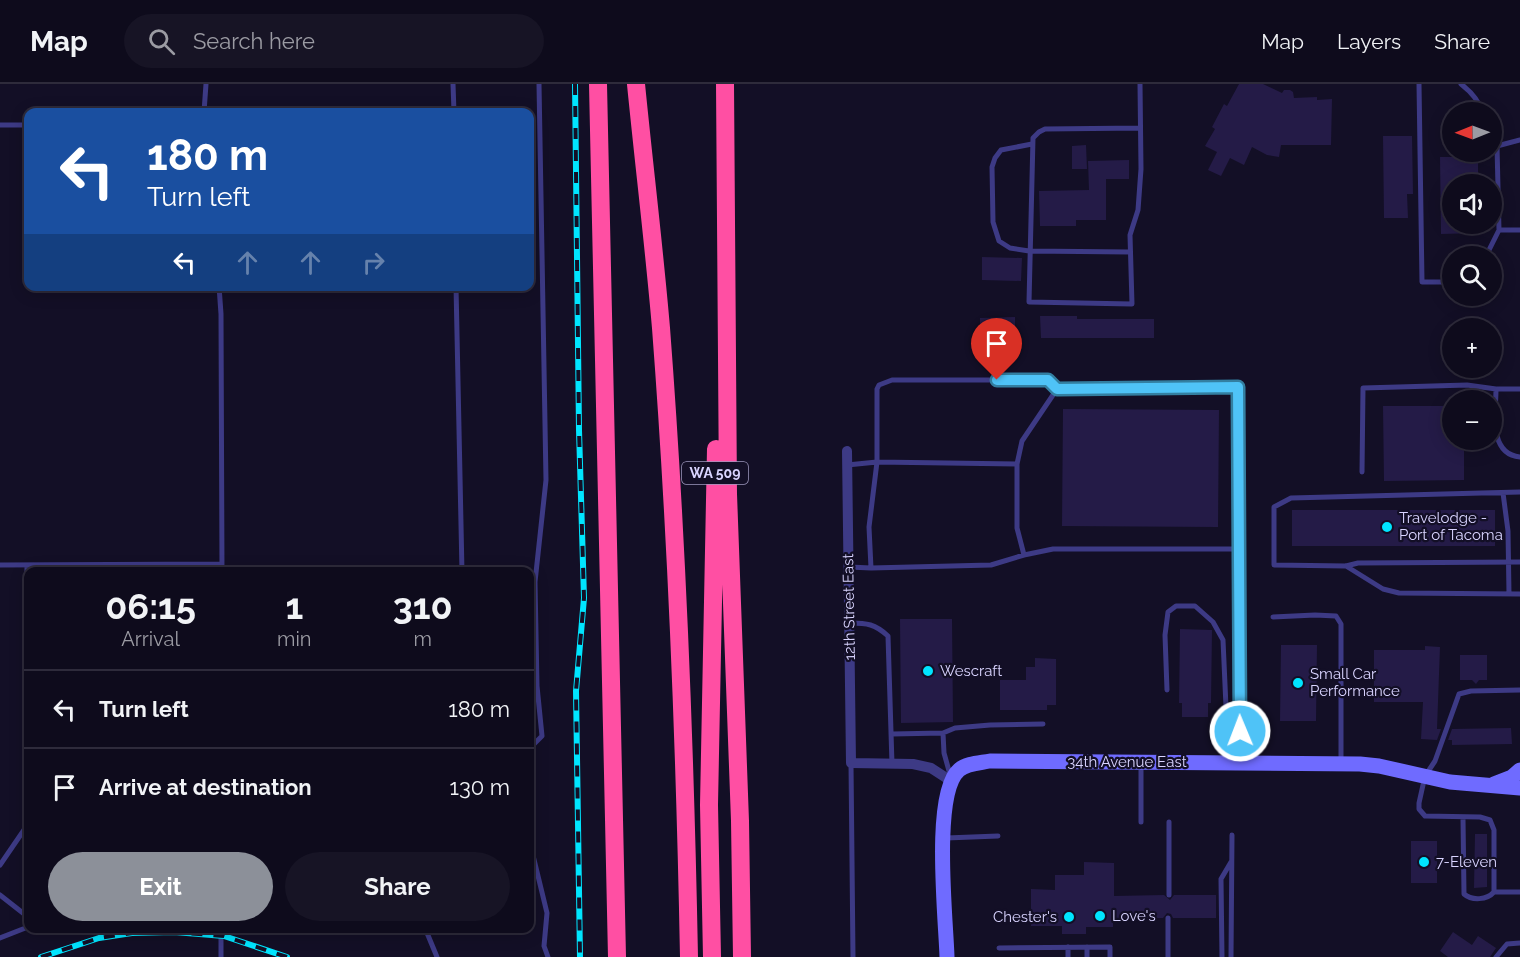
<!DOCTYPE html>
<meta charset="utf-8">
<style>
:root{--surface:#0e0b1c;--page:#171425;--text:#f1f3f6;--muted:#9b9ba3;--line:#2e2b3b;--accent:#8c9099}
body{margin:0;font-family:Raleway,sans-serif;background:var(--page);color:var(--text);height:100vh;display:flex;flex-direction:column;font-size:22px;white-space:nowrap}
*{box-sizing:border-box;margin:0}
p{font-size:20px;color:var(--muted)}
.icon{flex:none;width:33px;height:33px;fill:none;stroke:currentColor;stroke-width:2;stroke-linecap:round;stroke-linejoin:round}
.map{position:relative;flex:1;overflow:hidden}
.drawer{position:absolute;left:24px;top:483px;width:510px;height:366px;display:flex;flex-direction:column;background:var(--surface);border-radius:12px;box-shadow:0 3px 15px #0003,0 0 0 2px var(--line)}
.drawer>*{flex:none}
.top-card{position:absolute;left:24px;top:24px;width:510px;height:183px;border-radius:12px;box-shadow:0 3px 15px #0003,0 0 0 2px var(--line);background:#1a4fa0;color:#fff;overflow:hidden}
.needle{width:39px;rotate:269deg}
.fabs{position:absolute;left:1442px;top:18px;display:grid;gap:12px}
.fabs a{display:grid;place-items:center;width:60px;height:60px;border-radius:50%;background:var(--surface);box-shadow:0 3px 15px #0003,0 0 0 2px var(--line);font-size:30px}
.pin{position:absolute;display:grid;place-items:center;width:51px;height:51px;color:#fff;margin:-62px -26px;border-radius:50% 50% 50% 0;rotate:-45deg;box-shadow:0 0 6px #0007}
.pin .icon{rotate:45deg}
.me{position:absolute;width:66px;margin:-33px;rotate:359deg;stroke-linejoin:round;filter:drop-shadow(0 0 4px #0008)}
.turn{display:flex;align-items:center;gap:21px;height:126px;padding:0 24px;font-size:27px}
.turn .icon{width:78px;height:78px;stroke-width:2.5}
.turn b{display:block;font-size:42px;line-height:51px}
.lanes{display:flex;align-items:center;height:57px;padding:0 24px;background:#0003;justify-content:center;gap:30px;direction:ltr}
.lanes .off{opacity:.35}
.eta{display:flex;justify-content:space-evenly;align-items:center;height:102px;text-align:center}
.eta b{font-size:36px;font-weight:700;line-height:42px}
.action{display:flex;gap:12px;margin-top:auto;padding:12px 24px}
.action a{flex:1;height:69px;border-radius:36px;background:var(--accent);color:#fff;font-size:24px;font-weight:700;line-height:69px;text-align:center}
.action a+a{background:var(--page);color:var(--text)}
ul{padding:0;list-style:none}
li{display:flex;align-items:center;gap:18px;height:78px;padding:0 24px;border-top:2px solid var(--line)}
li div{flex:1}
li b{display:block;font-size:22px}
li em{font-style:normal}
header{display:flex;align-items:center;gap:36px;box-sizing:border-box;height:84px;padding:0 30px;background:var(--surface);border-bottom:2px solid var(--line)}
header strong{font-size:28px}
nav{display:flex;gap:33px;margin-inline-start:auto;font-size:21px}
.search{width:420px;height:54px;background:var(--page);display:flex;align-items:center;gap:15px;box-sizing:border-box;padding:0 21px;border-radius:33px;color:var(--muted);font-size:22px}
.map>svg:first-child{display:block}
.building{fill:#241b47}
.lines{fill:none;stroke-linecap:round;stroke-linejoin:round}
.lane{stroke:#3d3a85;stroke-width:5}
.street{stroke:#3d3a85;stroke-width:10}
.secondary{stroke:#6f6bff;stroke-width:15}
.highway{stroke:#ff4fa3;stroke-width:18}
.rail-casing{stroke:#00e5ff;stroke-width:6}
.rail{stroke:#130f26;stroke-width:4;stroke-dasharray:11;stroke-linecap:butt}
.route-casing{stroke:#337fa1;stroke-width:15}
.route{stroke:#4fc3f7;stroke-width:10}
.poi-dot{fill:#00e5ff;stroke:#130f26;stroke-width:2}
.labels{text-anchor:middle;stroke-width:4.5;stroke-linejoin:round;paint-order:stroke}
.shield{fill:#130f26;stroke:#9e99be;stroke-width:1.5}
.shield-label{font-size:14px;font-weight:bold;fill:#d9d4ff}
.poi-label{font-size:15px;fill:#d9d4ff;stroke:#130f26;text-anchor:start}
.street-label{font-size:15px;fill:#d9d4ff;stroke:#130f26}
</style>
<header>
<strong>Map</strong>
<div class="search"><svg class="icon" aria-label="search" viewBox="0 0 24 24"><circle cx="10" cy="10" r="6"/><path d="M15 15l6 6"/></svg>Search here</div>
<nav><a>Map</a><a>Layers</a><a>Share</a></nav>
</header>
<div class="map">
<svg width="1520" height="873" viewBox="0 0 1520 873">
<rect width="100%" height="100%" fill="#130f26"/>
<path class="building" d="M 1239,0 L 1263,0 L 1282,9 L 1284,6 L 1290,6 L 1293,8 L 1294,14 L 1317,13 L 1317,16 L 1332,15 L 1331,61 L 1281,61 L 1279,73 L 1267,71 L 1252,63 L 1244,81 L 1230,74 L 1221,92 L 1208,86 L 1217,68 L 1205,62 L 1215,45 L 1212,43 L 1224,20 L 1227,22 Z
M 1383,52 L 1412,52 L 1413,110 L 1407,110 L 1408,134 L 1384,134 Z
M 1086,61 L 1087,85 L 1072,85 L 1072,62 Z
M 1440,73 L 1478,73 L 1478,100 L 1452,100 L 1452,140 L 1479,140 L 1479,149 L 1441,150 Z
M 1129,76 L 1129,95 L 1106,95 L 1106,136 L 1076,136 L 1076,142 L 1040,142 L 1039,107 L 1089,106 L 1088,77 Z
M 982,173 L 1022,174 L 1021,197 L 982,196 Z
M 1040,232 L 1077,232 L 1077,235 L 1154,235 L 1154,254 L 1041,254 Z
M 1015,233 L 1015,252 L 980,253 L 980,234 Z
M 1383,322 L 1452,322 L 1452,356 L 1464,356 L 1464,396 L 1384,397 Z
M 1063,325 L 1219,326 L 1218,443 L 1062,442 Z
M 1292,426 L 1495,426 L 1495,462 L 1292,462 Z
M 900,535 L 952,535 L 953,638 L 901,639 Z
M 1180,545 L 1212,546 L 1211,619 L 1208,619 L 1208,633 L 1182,633 L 1182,619 L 1179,619 Z
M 1281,561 L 1317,561 L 1316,637 L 1280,637 Z
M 1425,562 L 1440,563 L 1437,645 L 1441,645 L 1437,656 L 1421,655 L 1423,618 L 1374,618 L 1374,566 L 1425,566 Z
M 1460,571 L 1487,571 L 1487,596 L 1479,596 L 1476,600 L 1472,596 L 1460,596 Z
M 1035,574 L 1056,575 L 1056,621 L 1047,621 L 1047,626 L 1000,626 L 1000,596 L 1026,596 L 1026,583 L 1035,583 Z
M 1511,644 L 1512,660 L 1452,661 L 1452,656 L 1448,656 L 1452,645 Z
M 1475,750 L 1487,750 L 1487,803 L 1474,804 Z
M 1411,757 L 1437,757 L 1437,799 L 1411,799 Z
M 1084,778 L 1114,779 L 1114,812 L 1164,811 L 1170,816 L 1174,811 L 1216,811 L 1216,834 L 1173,834 L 1171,830 L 1167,829 L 1163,834 L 1113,834 L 1113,843 L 1086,843 L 1086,850 L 1062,850 L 1062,842 L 1031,842 L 1031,805 L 1055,806 L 1055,791 L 1084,791 Z
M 1453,848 L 1472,861 L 1478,852 L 1496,864 L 1490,873 L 1448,873 L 1440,867 Z"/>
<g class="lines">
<path class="lane" d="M 453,0 L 454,28
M 1140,0 L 1141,85 L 1138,126 L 1130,151 L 1132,220 L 1029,218 L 1033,54 L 1039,48 L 1045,45 L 1140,44
M 1419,0 L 1422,198 L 1445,198 L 1452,196
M 1461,0 C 1470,7 1479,16 1482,28
M 204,28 L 206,0
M 0,41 L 28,41
M 1032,60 L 1001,66 L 995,74 L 992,83 L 993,138 L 999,157 L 1010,164 L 1029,167 L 1130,168
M 1497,62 L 1520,56
M 1499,146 L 1520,146
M 1486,172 L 1499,146 L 1497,62 L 1491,53
M 219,202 L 221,230 L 222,488
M 456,202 L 462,488
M 1520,305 L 1496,305 C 1496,328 1488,370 1520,373
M 847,381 L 877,378 L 1017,380
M 1362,388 L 1363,304 L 1467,301 L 1496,305
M 1520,408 L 1291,414 L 1274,423 L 1274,481 L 1346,482 L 1358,479 L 1520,478
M 1503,409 L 1508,447 L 1509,510
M 1239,465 L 1053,465 L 1024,471 L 991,481 L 871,484 L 869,443 L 877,378 L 877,305 L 879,301 L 892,296 L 1048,296 L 1057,305 L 1238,303 C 1239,427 1240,552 1240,676
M 1024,471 L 1017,444 L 1017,380 L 1022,357 L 1057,305
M 0,481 L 222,480
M 1346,482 L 1383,505 L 1399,509 L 1520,510
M 849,483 L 871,484
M 1273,533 L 1315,531 L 1336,532 L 1341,540 L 1341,678
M 850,539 C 867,539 875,540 888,552 L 892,680
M 1167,606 L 1165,551 L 1168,528 L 1176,522 L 1195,522 L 1213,538 L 1223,556 L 1226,623 L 1229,630 L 1240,630
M 1520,606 L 1471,607 L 1459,610 L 1435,677 L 1425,692 L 1419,719 L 1419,725 L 1425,732 L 1480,733 L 1490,736 L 1494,746 L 1494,808 L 1520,808
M 943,649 L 944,669 L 951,694
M 892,650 L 943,649 L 955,644 L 990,641 L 1043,640
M 530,664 L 542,652 L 537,602 L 535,498 L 546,396 L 539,0
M 851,680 L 853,873
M 1463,734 L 1464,810 C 1472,817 1487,816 1494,808
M 1141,738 L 1141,680
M 946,754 L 998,752
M 530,759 L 547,829 L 544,862 L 548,873
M 0,781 L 26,743 L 27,481
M 0,811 L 28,833
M 1169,811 L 1169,738
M 221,844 L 221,873
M 425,844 L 437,873
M 0,854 L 28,843
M 1068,863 L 1068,873
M 1087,863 L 1087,873
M 999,864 L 1110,863 L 1110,873
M 1168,873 L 1168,834
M 1222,873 L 1221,795 L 1231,778
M 1231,873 L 1232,751
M 1496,873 L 1507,860 L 1520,859"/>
<path class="street" d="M 847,367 L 851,679 L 913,680 L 931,684 L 951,697"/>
<path class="secondary" d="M 1494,700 L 1512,693 L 1520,686
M 947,873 C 946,836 932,709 959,686 C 967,679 980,679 990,677 L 1360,680 L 1379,682 L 1450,698 L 1520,704"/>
<path class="highway" d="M 598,0 L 617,873
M 636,0 C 644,81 654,162 661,244 C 677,453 685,663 689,873
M 725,0 L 728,410 L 740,737 L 742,873
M 712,873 L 709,721 L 716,365"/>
<defs>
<path id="rail" d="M 575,0 L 579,346 L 584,514 L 576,607 L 580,873
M 41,873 L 99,854 L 132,849 L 174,848 L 224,852 L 287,873"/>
</defs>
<use href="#rail" class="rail-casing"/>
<use href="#rail" class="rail"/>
</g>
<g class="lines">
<defs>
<path id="route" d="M 997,296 L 1048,296 L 1057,305 L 1238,303 L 1240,647"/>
</defs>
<use href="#route" class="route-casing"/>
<use href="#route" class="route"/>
</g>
<g class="poi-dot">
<circle cx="1387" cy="443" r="6"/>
<circle cx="928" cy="587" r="6"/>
<circle cx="1298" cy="599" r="6"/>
<circle cx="1424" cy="778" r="6"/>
<circle cx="1100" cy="832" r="6"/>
<circle cx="1069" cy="833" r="6"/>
</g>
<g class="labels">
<rect class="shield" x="682" y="378" width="66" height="22" rx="4.5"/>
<g class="shield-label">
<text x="715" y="394">WA 509</text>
</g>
<g class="poi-label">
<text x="1399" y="439">Travelodge -<tspan x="1399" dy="17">Port of Tacoma</tspan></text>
<text x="940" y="592">Wescraft</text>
<text x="1310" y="595">Small Car<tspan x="1310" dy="17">Performance</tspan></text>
<text x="1436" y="783">7-Eleven</text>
<text x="1112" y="837">Love's</text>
<text x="1057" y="838" text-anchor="end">Chester's</text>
</g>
<g class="street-label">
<text transform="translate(849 523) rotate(-91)" y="5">12th Street East</text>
<text x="1127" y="683">34th Avenue East</text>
</g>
</g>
</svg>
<div class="fabs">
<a><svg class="needle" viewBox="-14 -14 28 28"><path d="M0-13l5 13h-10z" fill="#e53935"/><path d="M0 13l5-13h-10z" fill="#9b9ba3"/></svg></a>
<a><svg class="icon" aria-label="sound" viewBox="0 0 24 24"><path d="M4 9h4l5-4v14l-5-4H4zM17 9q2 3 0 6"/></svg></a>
<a><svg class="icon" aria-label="search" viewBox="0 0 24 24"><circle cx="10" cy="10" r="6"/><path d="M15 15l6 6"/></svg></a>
<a>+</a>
<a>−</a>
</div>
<div class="pin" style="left:997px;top:296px;background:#d93025"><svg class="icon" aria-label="arrive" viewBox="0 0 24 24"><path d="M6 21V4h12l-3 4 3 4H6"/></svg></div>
<svg class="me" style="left:1240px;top:647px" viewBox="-20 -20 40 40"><circle r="17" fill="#4fc3f7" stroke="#fff" stroke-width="3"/><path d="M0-11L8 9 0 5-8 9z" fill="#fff"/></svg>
<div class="top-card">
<div class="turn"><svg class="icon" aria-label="left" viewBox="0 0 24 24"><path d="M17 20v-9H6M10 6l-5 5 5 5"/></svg><div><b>180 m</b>Turn left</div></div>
<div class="lanes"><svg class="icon" aria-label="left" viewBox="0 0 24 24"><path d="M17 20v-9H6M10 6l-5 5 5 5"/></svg><svg class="icon off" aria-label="ahead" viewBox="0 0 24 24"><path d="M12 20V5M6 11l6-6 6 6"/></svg><svg class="icon off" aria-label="ahead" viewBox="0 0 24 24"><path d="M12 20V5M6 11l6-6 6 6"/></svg><svg class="icon off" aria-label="right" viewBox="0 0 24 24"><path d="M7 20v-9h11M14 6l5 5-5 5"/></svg></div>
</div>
<section class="drawer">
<div class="eta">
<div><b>06:15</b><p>Arrival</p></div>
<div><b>1</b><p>min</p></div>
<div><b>310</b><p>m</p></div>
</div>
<ul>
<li><svg class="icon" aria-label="left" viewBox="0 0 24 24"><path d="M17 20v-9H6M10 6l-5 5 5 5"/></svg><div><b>Turn left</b></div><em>180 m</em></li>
<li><svg class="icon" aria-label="arrive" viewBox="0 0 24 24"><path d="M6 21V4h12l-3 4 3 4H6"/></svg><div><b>Arrive at destination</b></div><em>130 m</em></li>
</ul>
<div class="action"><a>Exit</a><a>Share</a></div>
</section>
</div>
